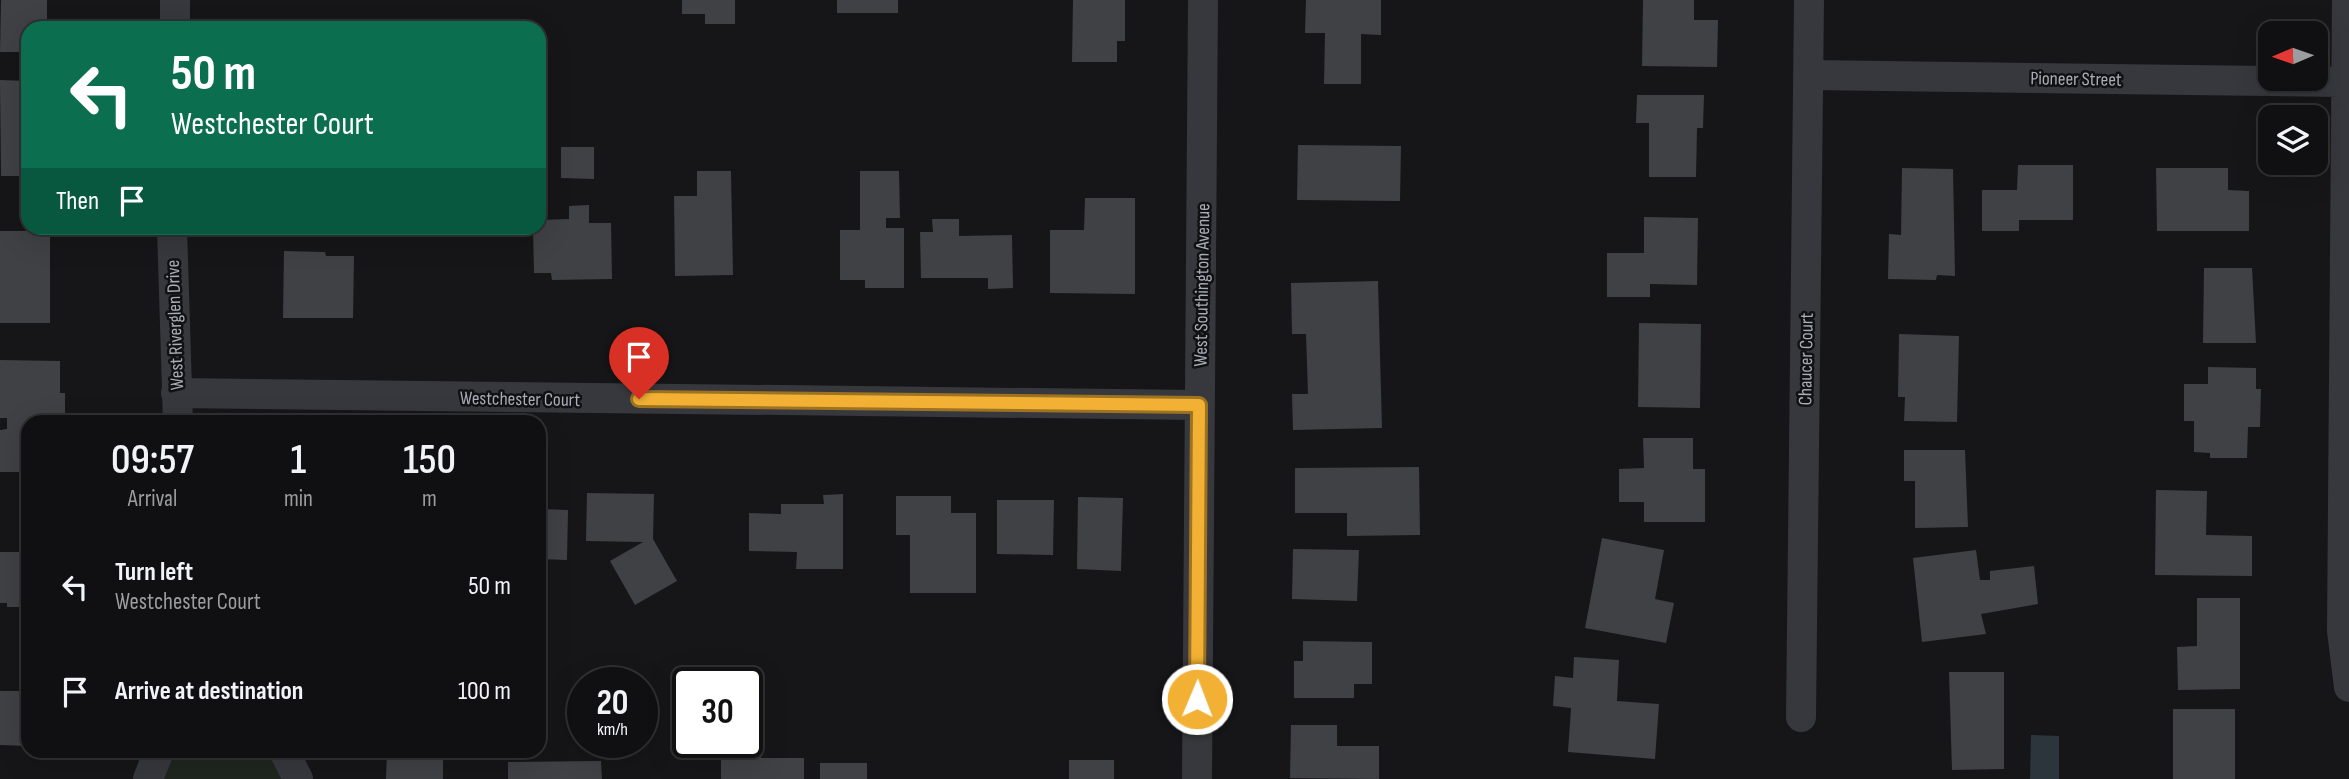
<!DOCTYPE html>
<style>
:root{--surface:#101012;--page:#1e1e20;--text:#f1f3f6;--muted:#9c9d9f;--line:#303032}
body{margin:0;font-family:"Sofia Sans Condensed",sans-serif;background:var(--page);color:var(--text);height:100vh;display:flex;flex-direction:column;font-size:26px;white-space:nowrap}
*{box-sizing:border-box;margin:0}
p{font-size:23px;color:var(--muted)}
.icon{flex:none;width:38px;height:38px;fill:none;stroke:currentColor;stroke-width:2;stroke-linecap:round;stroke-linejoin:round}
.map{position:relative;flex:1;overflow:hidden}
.drawer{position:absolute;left:21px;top:415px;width:525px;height:343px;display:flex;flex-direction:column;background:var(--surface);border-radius:21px;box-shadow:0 7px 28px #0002,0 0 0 2px var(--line)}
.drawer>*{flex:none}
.banner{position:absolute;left:21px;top:21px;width:525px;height:214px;border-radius:21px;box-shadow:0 7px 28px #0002,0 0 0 2px var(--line);background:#0b6e4f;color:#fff;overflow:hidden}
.needle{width:46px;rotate:268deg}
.controls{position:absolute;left:2258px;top:21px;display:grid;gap:14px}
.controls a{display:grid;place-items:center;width:70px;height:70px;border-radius:14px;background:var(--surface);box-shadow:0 7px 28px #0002,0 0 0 2px var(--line);font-size:35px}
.speed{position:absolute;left:567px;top:667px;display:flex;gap:14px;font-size:35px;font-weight:700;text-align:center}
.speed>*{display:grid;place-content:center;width:91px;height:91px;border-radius:50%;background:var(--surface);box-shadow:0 7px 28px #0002,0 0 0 2px var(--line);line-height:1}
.speed small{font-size:18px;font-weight:400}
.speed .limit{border:4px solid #111;border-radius:10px;background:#fff;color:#111}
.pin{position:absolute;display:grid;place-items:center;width:60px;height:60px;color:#fff;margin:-72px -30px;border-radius:50% 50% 50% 0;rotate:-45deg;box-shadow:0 0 7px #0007}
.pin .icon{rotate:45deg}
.me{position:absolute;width:77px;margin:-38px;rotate:1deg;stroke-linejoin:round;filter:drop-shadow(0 0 5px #0008)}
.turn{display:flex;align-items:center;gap:24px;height:147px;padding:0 35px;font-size:32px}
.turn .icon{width:91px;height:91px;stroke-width:2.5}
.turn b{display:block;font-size:49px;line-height:60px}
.then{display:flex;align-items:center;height:66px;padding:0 35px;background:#0003;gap:14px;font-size:26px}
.eta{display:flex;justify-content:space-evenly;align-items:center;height:119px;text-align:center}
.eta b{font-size:42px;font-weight:600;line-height:49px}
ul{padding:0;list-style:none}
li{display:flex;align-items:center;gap:21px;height:105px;padding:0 35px}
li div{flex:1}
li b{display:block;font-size:26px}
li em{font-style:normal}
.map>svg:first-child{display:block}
.green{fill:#1e261f}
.water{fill:#2c353c}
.building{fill:#404145}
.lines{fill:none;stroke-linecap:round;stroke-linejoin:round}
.minor{stroke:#37383d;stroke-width:30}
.route-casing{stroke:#9d7322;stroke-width:18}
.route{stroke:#f2b134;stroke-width:12}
.labels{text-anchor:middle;stroke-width:5;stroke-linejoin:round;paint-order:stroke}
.street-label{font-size:19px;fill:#a8adb8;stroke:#111113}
</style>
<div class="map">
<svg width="2349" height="779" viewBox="0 0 2349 779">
<rect width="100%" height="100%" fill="#161618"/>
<path class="green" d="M 159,751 L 280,751 L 296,779 L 148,779 Z"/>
<path class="water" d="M 2031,735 L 2059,736 L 2059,779 L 2030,779 Z"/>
<path class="building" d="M 1,0 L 47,0 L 47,25 L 59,25 L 60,28 L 28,28 L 28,52 L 0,52 Z
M 682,0 L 735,0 L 735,24 L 705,24 L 705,14 L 682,14 Z
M 837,0 L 898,0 L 898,13 L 837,13 Z
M 1073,0 L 1125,0 L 1125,41 L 1117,41 L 1117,62 L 1072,62 Z
M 1306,0 L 1381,0 L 1381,35 L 1361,34 L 1361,84 L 1324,84 L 1325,33 L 1305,33 Z
M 1643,0 L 1694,0 L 1694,20 L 1718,20 L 1717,67 L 1642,66 Z
M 0,80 L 28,81 L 28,176 L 1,176 Z
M 1637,95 L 1704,95 L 1703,128 L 1697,128 L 1696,177 L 1649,177 L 1649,123 L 1636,123 Z
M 1298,145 L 1401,146 L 1400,201 L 1297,200 Z
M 561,147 L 594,147 L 594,179 L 561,178 Z
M 2018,165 L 2073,165 L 2073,220 L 2019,220 L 2019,231 L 1982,231 L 1982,190 L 2017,190 Z
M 1902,168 L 1953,169 L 1955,276 L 1937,275 L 1936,280 L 1888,279 L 1889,234 L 1901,235 Z
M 2156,168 L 2228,168 L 2228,190 L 2249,191 L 2249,231 L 2157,231 Z
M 697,171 L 731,171 L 733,275 L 675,276 L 674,196 L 697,196 Z
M 860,171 L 899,171 L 900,218 L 886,218 L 886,228 L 904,228 L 904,288 L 865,288 L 865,280 L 840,280 L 840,230 L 860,230 Z
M 1085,198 L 1135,198 L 1135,294 L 1050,293 L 1050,230 L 1084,230 Z
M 589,205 L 589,223 L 611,223 L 612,279 L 552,280 L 551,273 L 534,273 L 533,228 L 539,228 L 539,220 L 569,219 L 569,206 Z
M 1644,217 L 1698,218 L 1697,285 L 1650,284 L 1650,297 L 1607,297 L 1607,253 L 1644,253 Z
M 932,219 L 959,219 L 959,236 L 1012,235 L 1013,288 L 988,289 L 988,278 L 921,278 L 920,232 L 933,232 Z
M 0,231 L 50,231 L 50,323 L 0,323 Z
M 284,251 L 325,252 L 326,256 L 354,256 L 353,318 L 283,318 Z
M 2204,268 L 2252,268 L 2256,343 L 2203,343 Z
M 1378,281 L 1382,428 L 1293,430 L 1292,394 L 1308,394 L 1306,334 L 1292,334 L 1291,283 Z
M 1639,323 L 1701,324 L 1700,408 L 1638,407 Z
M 1899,334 L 1959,336 L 1957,422 L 1904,421 L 1905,397 L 1898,397 Z
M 0,360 L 60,361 L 60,393 L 65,393 L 65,422 L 28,422 L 28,472 L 0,472 L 0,430 L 7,429 L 7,418 L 0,418 Z
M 2208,367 L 2256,368 L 2256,389 L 2261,389 L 2260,427 L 2248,427 L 2247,458 L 2210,458 L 2210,453 L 2194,452 L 2194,421 L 2184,421 L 2184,384 L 2208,384 Z
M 1643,438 L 1693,438 L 1693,469 L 1705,469 L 1705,522 L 1644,522 L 1644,502 L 1619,502 L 1619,469 L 1644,468 Z
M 1904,450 L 1965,450 L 1968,527 L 1915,528 L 1915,481 L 1904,481 Z
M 1419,467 L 1420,535 L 1347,536 L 1347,513 L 1295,513 L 1295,468 Z
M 2156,490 L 2207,491 L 2206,535 L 2252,536 L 2252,576 L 2155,575 Z
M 587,493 L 654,494 L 653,539 L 677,581 L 635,605 L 610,561 L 643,542 L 586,541 Z
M 843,494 L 843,569 L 796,569 L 797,552 L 749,551 L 749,513 L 781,514 L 781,504 L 824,504 L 823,495 Z
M 539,495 L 543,495 L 542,509 L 568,510 L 567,560 L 539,559 Z
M 896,496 L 951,496 L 951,513 L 976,513 L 976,593 L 910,593 L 910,535 L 896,535 Z
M 1078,497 L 1123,498 L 1121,571 L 1077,569 Z
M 997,500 L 1054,500 L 1053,555 L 997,554 Z
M 1602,538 L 1664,550 L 1655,599 L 1674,603 L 1666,643 L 1585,628 Z
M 1293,549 L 1359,550 L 1357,601 L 1292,599 Z
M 1976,550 L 1980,580 L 1990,580 L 1990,571 L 2034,566 L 2038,604 L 1981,614 L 1986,634 L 1922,642 L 1913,558 Z
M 0,552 L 28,552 L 28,607 L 7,607 L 7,603 L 0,603 Z
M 2197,598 L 2240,598 L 2240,689 L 2178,690 L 2177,647 L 2197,646 Z
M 1303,641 L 1372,642 L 1372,684 L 1354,684 L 1354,698 L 1294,698 L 1294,661 L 1303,661 Z
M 1574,657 L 1619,660 L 1617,701 L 1659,704 L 1655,759 L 1568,752 L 1571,708 L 1553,706 L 1555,676 L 1573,678 Z
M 1949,672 L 2004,672 L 2004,769 L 1952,770 Z
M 0,691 L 28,691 L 28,746 L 0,745 Z
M 2173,709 L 2235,709 L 2235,779 L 2173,779 Z
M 1291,725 L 1337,725 L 1337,746 L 1379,746 L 1379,779 L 1290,778 Z
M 747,733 L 761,733 L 761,758 L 804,758 L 804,779 L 721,779 L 721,742 L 747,742 Z
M 387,751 L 443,751 L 443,779 L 386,779 Z
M 1069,760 L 1114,760 L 1114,779 L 1069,779 Z
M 601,761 L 602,779 L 508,779 L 508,762 Z
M 820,763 L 867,763 L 867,779 L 820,779 Z"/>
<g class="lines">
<path class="minor" d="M 2347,0 L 2342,631 L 2349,687
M 175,28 L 175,0
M 1808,75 L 2344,82
M 172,228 L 178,422
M 176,393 L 1199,405
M 1801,717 L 1809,0
M 284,751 L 298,779
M 148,779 L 159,751
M 1197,779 L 1203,0"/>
</g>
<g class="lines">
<defs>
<path id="route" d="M 639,399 L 1199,405 L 1197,699"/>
</defs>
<use href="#route" class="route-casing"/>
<use href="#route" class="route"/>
</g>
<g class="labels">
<g class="street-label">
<text transform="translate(2076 78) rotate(1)" y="7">Pioneer Street</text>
<text transform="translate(1201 285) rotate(-89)" y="7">West Southington Avenue</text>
<text transform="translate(174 325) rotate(-92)" y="7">West Riverglen Drive</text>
<text transform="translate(1805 359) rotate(-89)" y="7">Chaucer Court</text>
<text transform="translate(520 398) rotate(1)" y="7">Westchester Court</text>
</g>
</g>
</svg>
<div class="controls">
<a><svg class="needle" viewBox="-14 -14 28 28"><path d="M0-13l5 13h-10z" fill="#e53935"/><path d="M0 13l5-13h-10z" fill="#9c9d9f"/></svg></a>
<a><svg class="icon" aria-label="layers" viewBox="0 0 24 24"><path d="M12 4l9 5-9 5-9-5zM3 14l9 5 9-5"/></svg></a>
</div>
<div class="speed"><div>20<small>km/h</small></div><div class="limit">30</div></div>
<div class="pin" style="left:639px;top:399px;background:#d93025"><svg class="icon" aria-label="arrive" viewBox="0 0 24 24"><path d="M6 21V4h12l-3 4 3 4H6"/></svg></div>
<svg class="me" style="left:1197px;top:699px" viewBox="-20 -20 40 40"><circle r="17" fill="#f2b134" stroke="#fff" stroke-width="3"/><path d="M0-11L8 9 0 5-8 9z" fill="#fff"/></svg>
<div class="banner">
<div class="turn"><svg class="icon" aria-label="left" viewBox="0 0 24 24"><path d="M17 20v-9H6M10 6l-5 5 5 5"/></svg><div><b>50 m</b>Westchester Court</div></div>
<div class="then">Then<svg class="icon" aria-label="arrive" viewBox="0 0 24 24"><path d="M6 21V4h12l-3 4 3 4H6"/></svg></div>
</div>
<section class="drawer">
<div class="eta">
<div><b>09:57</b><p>Arrival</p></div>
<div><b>1</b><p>min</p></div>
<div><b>150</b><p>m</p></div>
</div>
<ul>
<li><svg class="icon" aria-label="left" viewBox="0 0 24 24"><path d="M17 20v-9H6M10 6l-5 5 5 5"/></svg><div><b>Turn left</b><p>Westchester Court</p></div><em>50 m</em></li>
<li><svg class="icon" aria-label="arrive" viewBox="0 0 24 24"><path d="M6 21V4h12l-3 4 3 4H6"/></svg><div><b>Arrive at destination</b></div><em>100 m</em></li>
</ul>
</section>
</div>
